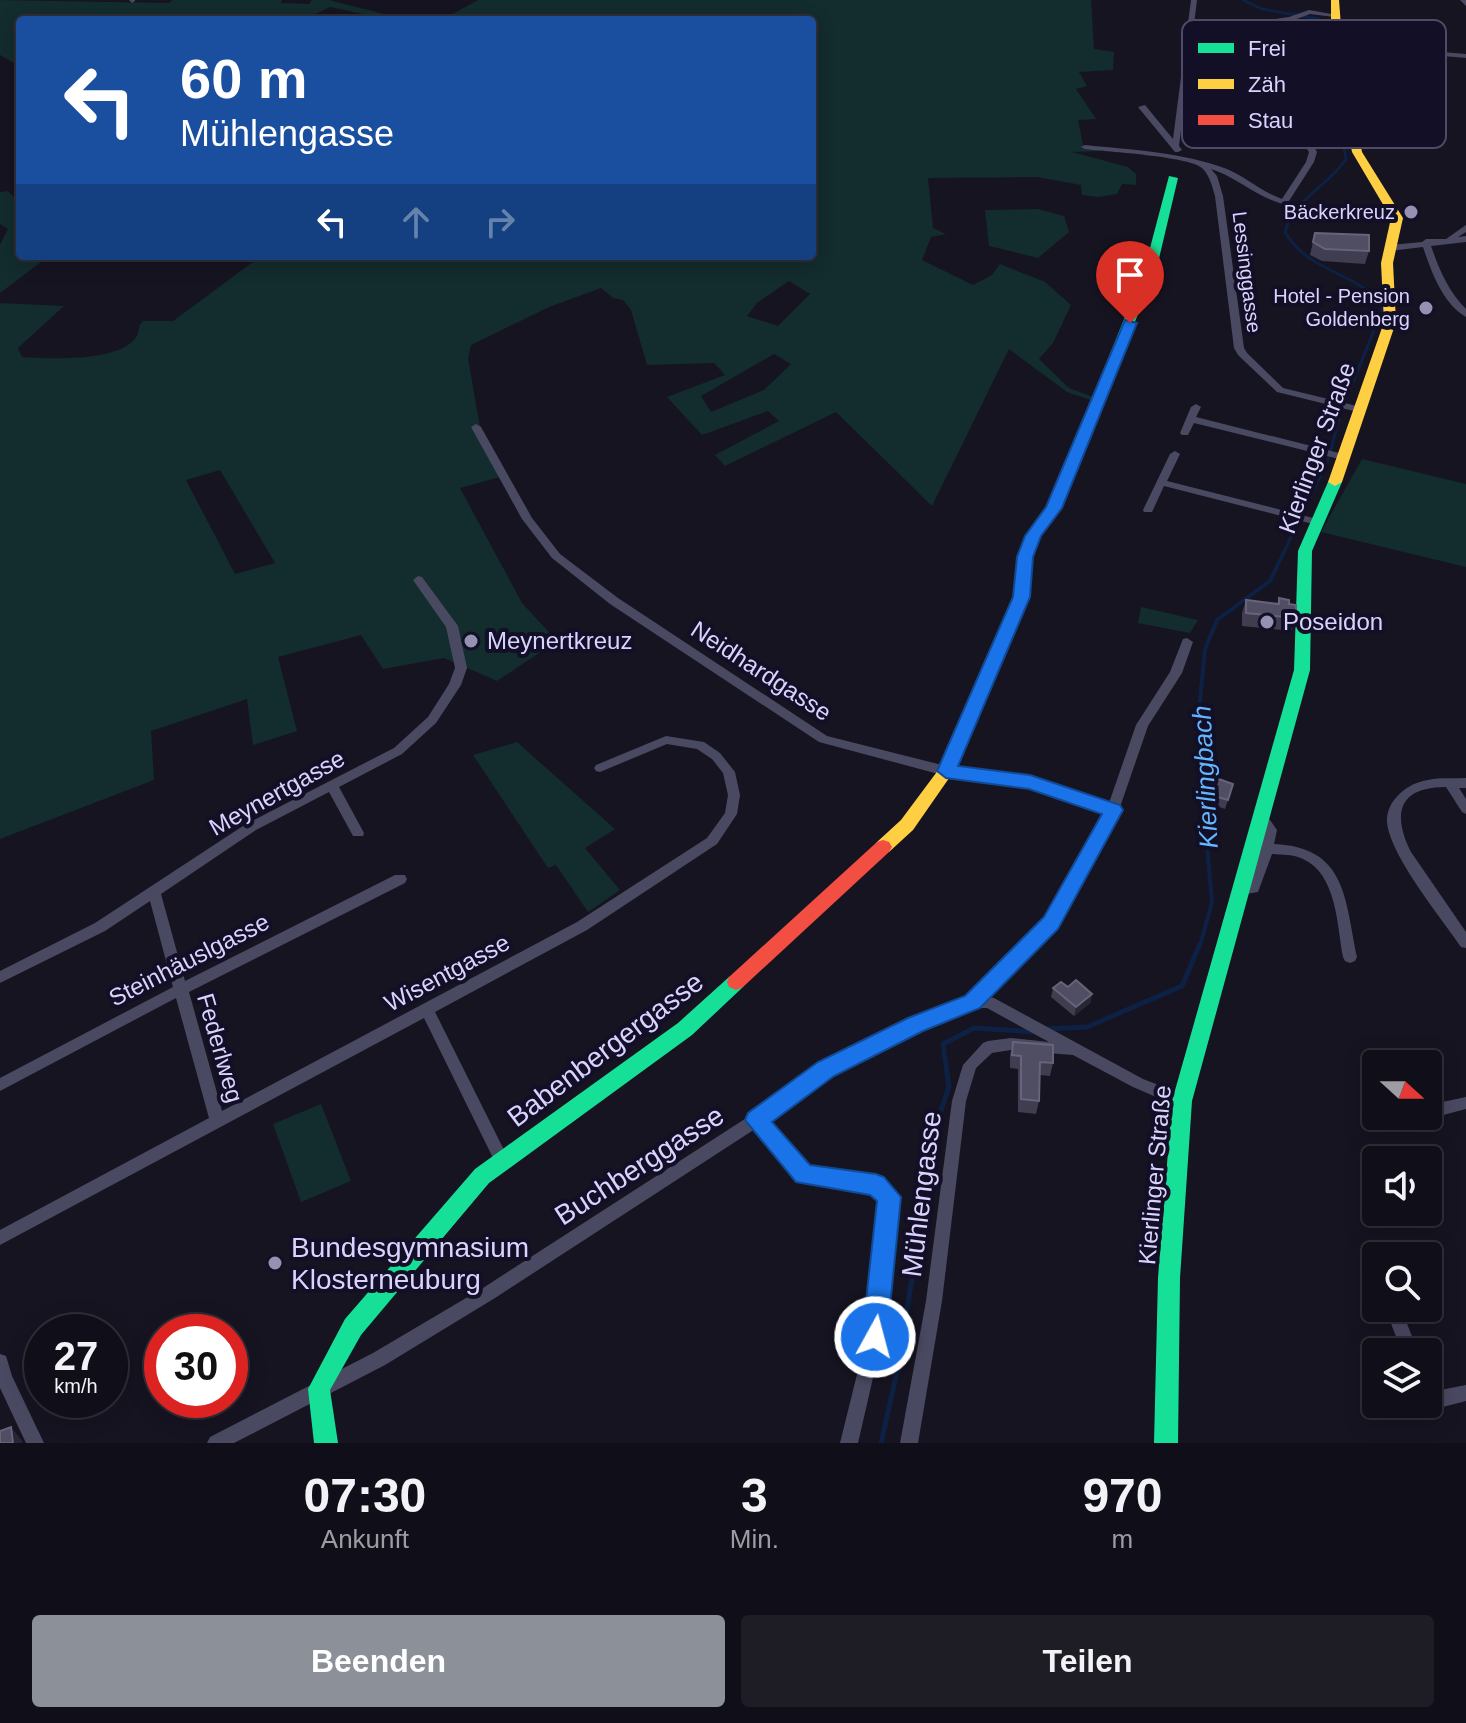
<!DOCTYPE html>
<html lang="de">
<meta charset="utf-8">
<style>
:root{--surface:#100f19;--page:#1e1d26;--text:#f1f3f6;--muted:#9c9ca2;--line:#302f38;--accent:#8c9099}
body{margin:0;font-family:Arial,sans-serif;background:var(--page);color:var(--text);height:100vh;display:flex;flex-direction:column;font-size:30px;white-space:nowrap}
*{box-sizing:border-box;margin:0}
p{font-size:26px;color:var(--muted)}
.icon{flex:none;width:44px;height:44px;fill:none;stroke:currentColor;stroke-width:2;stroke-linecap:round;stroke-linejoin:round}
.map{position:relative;height:1443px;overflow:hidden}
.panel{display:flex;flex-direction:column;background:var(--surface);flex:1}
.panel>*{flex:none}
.guide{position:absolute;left:16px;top:16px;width:800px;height:244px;border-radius:8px;box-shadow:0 4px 20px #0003,0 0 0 2px var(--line);background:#1a4fa0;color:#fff;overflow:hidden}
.needle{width:52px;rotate:111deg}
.controls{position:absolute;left:1362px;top:1050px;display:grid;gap:16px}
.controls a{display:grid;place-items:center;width:80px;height:80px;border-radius:8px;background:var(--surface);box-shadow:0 4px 20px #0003,0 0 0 2px var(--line);font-size:40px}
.speed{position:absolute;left:24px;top:1314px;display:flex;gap:16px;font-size:40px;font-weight:700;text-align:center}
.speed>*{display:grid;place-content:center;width:104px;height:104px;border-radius:50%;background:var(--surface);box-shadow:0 4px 20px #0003,0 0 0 2px var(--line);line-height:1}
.speed small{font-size:20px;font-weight:400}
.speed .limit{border:12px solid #d22;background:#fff;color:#111}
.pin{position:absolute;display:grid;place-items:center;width:68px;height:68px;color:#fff;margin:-82px -34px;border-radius:50% 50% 50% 0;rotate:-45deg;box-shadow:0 0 8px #0007}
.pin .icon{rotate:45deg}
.me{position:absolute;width:88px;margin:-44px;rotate:7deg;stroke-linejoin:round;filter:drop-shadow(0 0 6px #0008)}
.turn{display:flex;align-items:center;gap:28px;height:168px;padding:0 32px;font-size:36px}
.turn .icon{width:104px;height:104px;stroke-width:2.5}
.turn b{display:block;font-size:56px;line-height:68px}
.lanes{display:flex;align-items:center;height:76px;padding:0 32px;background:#0003;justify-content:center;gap:40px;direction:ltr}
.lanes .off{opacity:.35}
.eta{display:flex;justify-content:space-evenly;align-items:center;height:136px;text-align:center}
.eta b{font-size:48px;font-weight:800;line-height:56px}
.cta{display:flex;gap:16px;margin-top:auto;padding:16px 32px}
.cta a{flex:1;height:92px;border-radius:8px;background:var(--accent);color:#fff;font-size:32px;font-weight:800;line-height:92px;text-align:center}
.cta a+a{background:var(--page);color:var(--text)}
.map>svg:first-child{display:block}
.green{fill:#132c2d;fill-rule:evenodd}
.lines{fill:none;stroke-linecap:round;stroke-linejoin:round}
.stream-far2{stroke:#0d2144;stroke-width:3}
.stream-far1{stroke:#0d2144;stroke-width:4}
.stream{stroke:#0d2144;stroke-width:5}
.street{fill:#4a4962;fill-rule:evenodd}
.fast{fill:#16e098;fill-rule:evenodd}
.slow{fill:#ffcf43;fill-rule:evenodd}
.jam{fill:#f24e42;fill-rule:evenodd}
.wall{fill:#403d50}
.shaded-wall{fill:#282635}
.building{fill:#504e63;stroke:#66637b;stroke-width:2}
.route{fill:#1a73e8;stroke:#114b97;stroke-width:2}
.poi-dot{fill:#9591b1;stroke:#130f26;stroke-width:3}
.labels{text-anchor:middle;stroke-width:8;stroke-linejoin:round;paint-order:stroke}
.far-poi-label{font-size:20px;fill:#d9d4ff;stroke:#130f26;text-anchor:end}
.far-street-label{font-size:20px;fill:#d9d4ff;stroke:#130f26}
.street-label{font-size:24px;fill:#d9d4ff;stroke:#130f26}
.poi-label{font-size:24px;fill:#d9d4ff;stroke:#130f26;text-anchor:start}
.water-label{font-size:26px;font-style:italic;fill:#62b6ff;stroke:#130f26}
.near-street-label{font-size:28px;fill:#d9d4ff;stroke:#130f26}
.near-poi-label{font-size:28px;fill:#d9d4ff;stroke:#130f26;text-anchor:start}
.key{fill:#130f26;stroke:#4e4a67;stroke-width:2}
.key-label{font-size:22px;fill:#d9d4ff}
</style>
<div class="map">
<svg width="1466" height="1443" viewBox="0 0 1466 1443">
<rect width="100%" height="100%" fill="#161421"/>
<path class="green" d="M 0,0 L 169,3 L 173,0 L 282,0 L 281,3 L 309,4 L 312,0 L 329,0 L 408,20 L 390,20 L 330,7 L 303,20 L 20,20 L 20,66 L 0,55 Z
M 478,0 L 1091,0 L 1094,49 L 1114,52 L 1113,70 L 1079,72 L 1087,86 L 1076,89 L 1096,119 L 1078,120 L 1083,145 L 1101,151 L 1072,152 L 1128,167 L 1136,174 L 1136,185 L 1122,184 L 1117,194 L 1098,197 L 1082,195 L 1081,185 L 1037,177 L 928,178 L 933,228 L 946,234 L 931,237 L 922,260 L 973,285 L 992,275 L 1000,264 L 1045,282 L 1071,305 L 1053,343 L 1039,359 L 1069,388 L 1093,397 L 1091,400 L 1067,392 L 1009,349 L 932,506 L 836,412 L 725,466 L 715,455 L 779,421 L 768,411 L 702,435 L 667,397 L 725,375 L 714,363 L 647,365 L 631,310 L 623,300 L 613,298 L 601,288 L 549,307 L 471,345 L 468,358 L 479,422 L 500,477 L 460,488 L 522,603 L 557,641 L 497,681 L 444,658 L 383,669 L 361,635 L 278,657 L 297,731 L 253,745 L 247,699 L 151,731 L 154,780 L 0,839 L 0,303 L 64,306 L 18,348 L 22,357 C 50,359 120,362 136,337 C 140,332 137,327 143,321 L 173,321 L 261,256 L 812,256 L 812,20 L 442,20 ZM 789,281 L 810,294 L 778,326 L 747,316 L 757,303 ZM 774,354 L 791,364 L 764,390 L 711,412 L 701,396 ZM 220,470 L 275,563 L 235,574 L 186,480 Z
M 8,191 L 20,203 L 20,256 L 49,256 L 0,293 L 0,245 L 8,229 L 0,224 L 0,192 Z
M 1038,209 L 1064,216 L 1069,232 L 1038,258 L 989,246 L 985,210 Z
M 1362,459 L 1466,484 L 1466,567 L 1321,532 Z
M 1141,607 L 1198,620 L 1190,633 L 1138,623 Z
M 517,742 L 615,829 L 585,848 L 620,890 L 588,912 L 556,865 L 548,868 L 473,755 Z
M 321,1104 L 351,1181 L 301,1202 L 273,1124 Z"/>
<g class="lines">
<path class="stream-far2" d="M 1243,0 L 1262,9 L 1319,19 L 1332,38 L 1343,76 L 1339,121 L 1346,159 C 1328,187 1294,198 1285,232 C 1309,274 1361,272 1383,308 L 1341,412 L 1328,460 L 1283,554"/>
<path class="stream-far1" d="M 1200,946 L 1212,902 L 1197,730 L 1205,649 L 1217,620 L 1270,581 L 1284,552"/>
<path class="stream" d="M 1044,1029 L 1087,1027 L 1182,986 L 1200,944
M 881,1443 L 897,1372 L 937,1122 L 949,1087 L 943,1044 L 974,1028 L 1036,1032"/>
<path class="street" d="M 129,0 L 135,0 L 135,1 L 132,3 Z
M 1191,0 L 1197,0 L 1179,146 L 1182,150 L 1178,152 L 1175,152 L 1138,107 L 1145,105 L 1173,139 Z
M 1460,0 L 1466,0 L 1466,6 Z
M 1309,10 L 1337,15 L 1334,17 L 1310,14 L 1294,20 L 1304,31 L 1311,46 L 1301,57 L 1262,70 L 1268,84 L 1336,92 L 1340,94 L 1336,96 L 1271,89 L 1307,134 L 1317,152 L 1314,162 L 1287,204 L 1284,204 C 1257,198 1237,177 1211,169 L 1217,176 L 1223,196 L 1244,348 L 1247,353 L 1283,388 L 1361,407 L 1363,409 L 1358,412 L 1277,392 L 1238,355 L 1234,348 L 1215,196 C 1212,186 1210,176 1202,168 C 1188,156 1108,152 1085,149 L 1081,147 L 1085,145 C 1132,150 1182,152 1227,169 C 1246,177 1262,192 1282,199 L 1306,162 L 1309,152 L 1300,138 L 1223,126 L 1219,124 L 1223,122 L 1297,133 L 1262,85 L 1254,69 L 1295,53 L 1303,46 L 1298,32 L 1288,21 L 1275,23 L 1276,33 L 1271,34 L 1269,20 L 1289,17 Z
M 1430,51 L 1466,54 L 1466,58 L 1432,55 C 1410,79 1383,88 1352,93 L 1348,91 L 1393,78 L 1411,67 Z
M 1466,225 L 1466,232 L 1458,237 L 1466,236 L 1466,242 L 1431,246 C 1439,269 1448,291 1466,309 L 1466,317 C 1443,304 1431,271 1423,247 L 1390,251 L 1386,248 L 1390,245 L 1422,242 L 1426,239 L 1446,239 Z
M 1196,404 L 1201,407 L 1196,417 L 1347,455 L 1348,457 L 1343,460 L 1194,423 L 1188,435 L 1182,435 L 1180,433 L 1191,407 Z
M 476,424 L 481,427 L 532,518 L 560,554 L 618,598 L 827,736 L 946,766 L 1059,784 L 1109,803 L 1136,725 L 1170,672 L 1183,639 L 1187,638 L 1193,642 L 1182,673 L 1148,726 L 1119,810 L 1056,927 L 983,996 L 994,998 L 1143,1079 L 1187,1096 L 1189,1101 L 1187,1106 L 1182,1107 L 1177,1106 L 1133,1087 L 1073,1055 L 1011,1050 L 992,1053 L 976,1068 L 966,1101 L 942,1301 L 918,1443 L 900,1443 L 926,1301 L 952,1101 L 963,1065 L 983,1043 L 988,1041 L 1011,1038 L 1049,1042 L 987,1008 L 973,1008 L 920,1028 L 831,1073 L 766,1121 L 808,1168 L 876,1178 C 884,1181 893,1189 897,1197 L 885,1326 L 858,1443 L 840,1443 L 869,1326 L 881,1200 L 872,1191 L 799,1179 L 755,1129 L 495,1298 L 385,1365 L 234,1443 L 207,1443 L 210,1437 L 373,1353 L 483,1288 L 751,1115 L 821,1065 L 910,1020 L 967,998 L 974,987 L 1046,919 L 1105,812 L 1057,793 L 946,776 L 819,742 L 610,604 L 552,558 L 522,519 L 471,427 Z
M 1175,451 L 1180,454 L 1167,481 L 1321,520 L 1322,522 L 1317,525 L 1164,486 L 1152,512 L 1144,512 L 1143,510 L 1170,454 Z
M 418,576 L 422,577 L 458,626 L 467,668 L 461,685 L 436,723 L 402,754 L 339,787 L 364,833 L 363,836 L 353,836 L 329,792 L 256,830 L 161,894 L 185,981 L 395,875 L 405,875 L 407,879 L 405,883 L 189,992 L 222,1111 L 577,922 L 707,838 L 725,813 L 728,795 L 723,773 L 712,759 L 697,749 L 667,744 L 600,772 L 596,771 L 594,768 L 596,765 L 666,736 L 704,742 L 720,753 L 735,772 L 740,795 L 737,814 L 717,844 L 587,930 L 435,1012 L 506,1154 L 509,1159 L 506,1164 L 501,1166 L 496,1164 L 424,1018 L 0,1245 L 0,1230 L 209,1118 L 176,998 L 0,1091 L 0,1078 L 173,987 L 150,901 L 105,931 L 0,983 L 0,971 L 95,923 L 246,824 L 394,748 L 428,717 L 449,684 L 455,668 L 446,627 L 413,580 Z
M 1466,778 L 1466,788 L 1459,788 L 1466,799 L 1466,814 L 1462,812 L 1446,787 C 1398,787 1392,814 1411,852 L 1466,932 L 1466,948 L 1461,947 C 1442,919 1386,851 1387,819 C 1388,800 1406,785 1423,781 C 1437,777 1452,779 1466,778 Z
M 1261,811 L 1265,813 L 1277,830 L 1274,844 C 1347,847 1345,900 1357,957 L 1355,961 L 1350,963 L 1345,961 L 1343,957 C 1337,926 1337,874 1303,859 C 1293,854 1283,855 1272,854 L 1258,892 L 1240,895 L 1235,894 L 1233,890 L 1235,886 L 1248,884 L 1261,849 L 1264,831 L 1255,816 L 1257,813 Z
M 1466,1097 L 1466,1109 L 1428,1119 L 1422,1116 L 1428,1116 L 1428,1105 Z
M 1385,1308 L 1401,1308 L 1418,1352 L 1402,1352 Z
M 0,1354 L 6,1356 L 12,1376 L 44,1443 L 26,1443 L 0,1388 Z
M 1466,1385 L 1466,1401 L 1431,1410 L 1425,1407 L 1424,1404 L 1428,1404 L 1428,1386 L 1434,1388 L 1435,1391 Z"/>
<path class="fast" d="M 1169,176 L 1178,178 L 1157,267 L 1122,354 L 1120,357 L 1112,357 L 1110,354 L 1145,267 Z
M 1335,478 L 1342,482 L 1312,551 L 1310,670 L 1192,1101 L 1180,1278 L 1178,1443 L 1154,1443 L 1158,1278 L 1172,1101 L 1294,670 L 1298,551 L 1328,482 Z
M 736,974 L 743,977 L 745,982 L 743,987 L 692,1035 L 489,1183 L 361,1335 L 330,1390 L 338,1443 L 314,1443 L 308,1389 L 345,1319 L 475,1169 L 678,1023 L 729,977 Z"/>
<path class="slow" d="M 1331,0 L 1339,0 L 1341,26 L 1356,76 L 1355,116 L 1362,152 L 1403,218 L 1393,263 L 1396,322 L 1342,482 L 1335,486 L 1328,482 L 1384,322 L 1381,263 L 1391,218 L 1352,152 L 1345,116 L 1346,76 L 1331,26 Z
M 1116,350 L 1122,354 L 1061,508 L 1040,537 L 1032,557 L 1028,597 L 954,771 L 913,830 L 889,852 L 877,852 L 874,847 L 877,842 L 901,820 L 939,769 L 1014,597 L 1018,557 L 1026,536 L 1047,507 L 1110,354 Z"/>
<path class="jam" d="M 883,840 L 889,842 L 892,847 L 889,852 L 743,987 L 736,990 L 729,987 L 727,982 L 729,977 L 877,842 Z"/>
</g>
<path class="wall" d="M 1315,233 L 1369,251 L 1365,264 L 1322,261 L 1310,255 Z
M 1279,598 L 1289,604 L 1296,618 L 1291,631 L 1242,626 L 1242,613 L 1246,600 L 1277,604 Z
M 1216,778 L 1233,784 L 1225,809 L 1211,804 Z
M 1068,987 L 1092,994 L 1090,1003 L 1074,1016 L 1051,997 L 1053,988 Z
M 1013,1042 L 1053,1063 L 1050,1076 L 1040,1075 L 1039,1101 L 1036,1114 L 1018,1112 L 1018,1069 L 1010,1068 L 1010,1055 Z"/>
<path class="shaded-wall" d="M 1092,994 L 1090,1003 L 1074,1016 L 1076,1007 Z
M 11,1427 L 22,1441 L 22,1443 L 13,1443 Z"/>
<path class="building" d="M 1315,233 L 1369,235 L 1369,251 L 1325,249 L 1313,242 Z
M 1279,598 L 1289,600 L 1289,604 L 1296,605 L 1296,618 L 1246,613 L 1246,600 L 1279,604 Z
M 1216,778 L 1233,784 L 1228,800 L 1214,796 Z
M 1076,980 L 1092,994 L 1076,1007 L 1053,988 L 1061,982 L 1068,987 Z
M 1013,1042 L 1053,1045 L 1053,1063 L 1040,1062 L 1039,1101 L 1021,1099 L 1021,1056 L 1012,1055 Z
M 11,1427 L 13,1443 L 0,1443 L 0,1431 Z"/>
<path class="route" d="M 1125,320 L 1137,323 L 1062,508 L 1041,536 L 1033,557 L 1030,597 L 958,766 L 1030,775 L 1120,805 L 1123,810 L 1058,929 L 980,1008 L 923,1031 L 834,1076 L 772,1122 L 810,1165 L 876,1174 L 884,1177 L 901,1197 L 887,1337 L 883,1345 L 875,1349 L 866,1345 L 862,1337 L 877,1201 L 870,1195 L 796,1182 L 745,1120 L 748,1113 L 818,1062 L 908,1018 L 965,996 L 1044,917 L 1102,814 L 1029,789 L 946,778 L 937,771 L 1013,597 L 1017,557 L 1025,536 L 1046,507 Z"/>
<g class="poi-dot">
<circle cx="1411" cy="212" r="8"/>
<circle cx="1426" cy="308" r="8"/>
<circle cx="1267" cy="622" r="8"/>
<circle cx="471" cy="641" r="8"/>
<circle cx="275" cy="1263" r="8"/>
</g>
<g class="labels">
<g class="far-poi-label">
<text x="1395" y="219">Bäckerkreuz</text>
<text x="1410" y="303">Hotel - Pension<tspan x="1410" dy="23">Goldenberg</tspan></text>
</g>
<g class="far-street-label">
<text transform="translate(1247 272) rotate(83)" y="7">Lessinggasse</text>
</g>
<g class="street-label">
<text transform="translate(1317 448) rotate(-70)" y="8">Kierlinger Straße</text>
<text transform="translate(761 671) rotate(33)" y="8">Neidhardgasse</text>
<text transform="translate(277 793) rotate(-29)" y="8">Meynertgasse</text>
<text transform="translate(189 960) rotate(-27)" y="8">Steinhäuslgasse</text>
<text transform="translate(447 973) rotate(-28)" y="8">Wisentgasse</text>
<text transform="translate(220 1048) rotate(74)" y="8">Federlweg</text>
<text transform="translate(1155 1175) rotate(-85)" y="8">Kierlinger Straße</text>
</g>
<g class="poi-label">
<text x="1283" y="630">Poseidon</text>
<text x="487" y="649">Meynertkreuz</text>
</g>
<g class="water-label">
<text transform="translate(1205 777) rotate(-93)" y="9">Kierlingbach</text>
</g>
<g class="near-street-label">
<text transform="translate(605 1049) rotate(-37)" y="10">Babenbergergasse</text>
<text transform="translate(639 1165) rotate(-33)" y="10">Buchberggasse</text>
<text transform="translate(921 1194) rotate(-83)" y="10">Mühlengasse</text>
</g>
<g class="near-poi-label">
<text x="291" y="1257">Bundesgymnasium<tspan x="291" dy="32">Klosterneuburg</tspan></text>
</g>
</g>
<rect x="1182" y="20" width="264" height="128" rx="12" class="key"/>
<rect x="1198" y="43" width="36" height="10" fill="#16e098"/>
<rect x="1198" y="79" width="36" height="10" fill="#ffcf43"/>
<rect x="1198" y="115" width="36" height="10" fill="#f24e42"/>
<g class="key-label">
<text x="1248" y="56">Frei</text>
<text x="1248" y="92">Zäh</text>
<text x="1248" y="128">Stau</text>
</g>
</svg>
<div class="controls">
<a><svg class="needle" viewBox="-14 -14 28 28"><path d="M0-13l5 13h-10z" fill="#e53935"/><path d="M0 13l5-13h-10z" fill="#9c9ca2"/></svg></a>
<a><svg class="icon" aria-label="sound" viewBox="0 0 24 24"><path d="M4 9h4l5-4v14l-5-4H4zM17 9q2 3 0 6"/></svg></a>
<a><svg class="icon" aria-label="search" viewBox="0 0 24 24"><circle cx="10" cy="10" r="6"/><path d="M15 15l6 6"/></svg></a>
<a><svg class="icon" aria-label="layers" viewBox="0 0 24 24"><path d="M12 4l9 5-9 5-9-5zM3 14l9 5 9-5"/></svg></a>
</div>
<div class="speed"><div>27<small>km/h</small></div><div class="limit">30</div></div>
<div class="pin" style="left:1130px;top:323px;background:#d93025"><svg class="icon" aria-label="arrive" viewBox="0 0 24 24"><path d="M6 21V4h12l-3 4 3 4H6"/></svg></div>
<svg class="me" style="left:875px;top:1337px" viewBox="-20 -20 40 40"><circle r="17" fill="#1a73e8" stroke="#fff" stroke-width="3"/><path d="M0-11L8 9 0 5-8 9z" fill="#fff"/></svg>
<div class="guide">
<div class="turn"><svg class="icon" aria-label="left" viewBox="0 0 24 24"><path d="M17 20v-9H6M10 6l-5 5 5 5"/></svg><div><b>60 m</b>Mühlengasse</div></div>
<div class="lanes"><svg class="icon" aria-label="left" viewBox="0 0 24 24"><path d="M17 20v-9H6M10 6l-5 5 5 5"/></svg><svg class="icon off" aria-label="ahead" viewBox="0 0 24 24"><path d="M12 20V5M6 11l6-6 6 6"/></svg><svg class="icon off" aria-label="right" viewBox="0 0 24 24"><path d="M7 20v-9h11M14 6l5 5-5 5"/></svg></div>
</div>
</div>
<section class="panel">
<div class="eta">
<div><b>07:30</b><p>Ankunft</p></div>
<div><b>3</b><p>Min.</p></div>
<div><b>970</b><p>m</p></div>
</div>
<div class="cta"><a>Beenden</a><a>Teilen</a></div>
</section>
